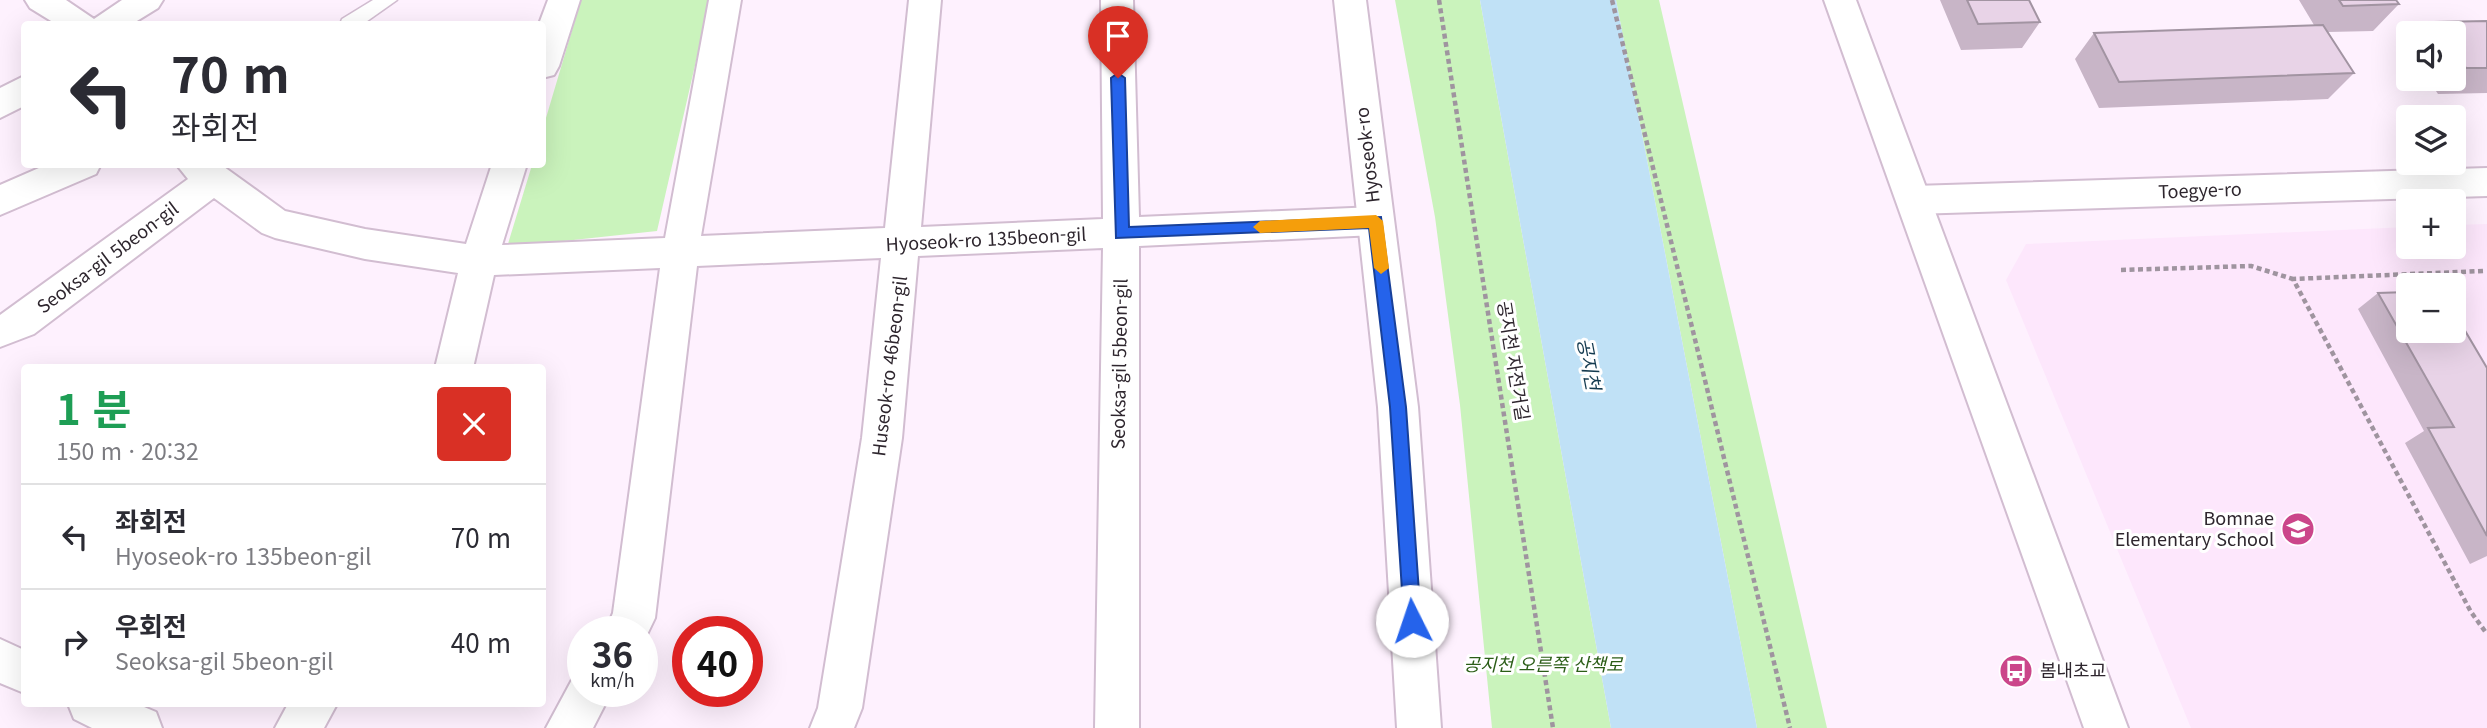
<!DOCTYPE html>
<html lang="ko">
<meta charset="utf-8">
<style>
:root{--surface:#fff;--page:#f2f2f3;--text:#2b2b33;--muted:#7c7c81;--line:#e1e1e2}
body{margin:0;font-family:Georgia,"Noto Sans KR",serif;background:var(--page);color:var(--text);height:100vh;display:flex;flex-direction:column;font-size:26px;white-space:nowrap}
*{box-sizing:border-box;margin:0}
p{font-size:23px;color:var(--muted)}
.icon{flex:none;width:38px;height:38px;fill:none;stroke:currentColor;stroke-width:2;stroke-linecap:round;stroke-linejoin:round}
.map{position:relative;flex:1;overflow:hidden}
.sheet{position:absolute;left:21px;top:364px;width:525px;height:343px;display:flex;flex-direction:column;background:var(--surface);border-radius:7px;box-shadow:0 7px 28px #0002}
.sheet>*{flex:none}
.hud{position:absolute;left:21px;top:21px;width:525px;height:147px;border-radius:7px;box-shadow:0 7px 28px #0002;background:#fff;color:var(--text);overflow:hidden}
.controls{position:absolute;left:2396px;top:21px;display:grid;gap:14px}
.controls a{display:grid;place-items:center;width:70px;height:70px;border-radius:7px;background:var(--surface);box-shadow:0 7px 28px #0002;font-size:35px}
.speed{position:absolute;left:567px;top:616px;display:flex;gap:14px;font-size:35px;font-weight:700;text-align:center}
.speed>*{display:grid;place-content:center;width:91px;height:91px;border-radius:50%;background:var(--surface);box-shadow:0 7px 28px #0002;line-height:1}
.speed small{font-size:18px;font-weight:400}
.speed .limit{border:10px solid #d22;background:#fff;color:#111}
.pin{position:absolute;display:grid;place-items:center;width:60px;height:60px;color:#fff;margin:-72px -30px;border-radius:50% 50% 50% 0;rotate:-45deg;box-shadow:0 0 7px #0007}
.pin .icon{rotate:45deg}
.me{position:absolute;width:77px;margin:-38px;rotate:356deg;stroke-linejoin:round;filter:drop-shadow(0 0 5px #0008)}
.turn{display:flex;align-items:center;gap:24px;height:147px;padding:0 35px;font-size:32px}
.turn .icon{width:91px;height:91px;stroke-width:2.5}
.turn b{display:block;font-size:49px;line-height:60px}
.round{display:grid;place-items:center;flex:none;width:74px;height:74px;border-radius:7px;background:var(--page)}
.head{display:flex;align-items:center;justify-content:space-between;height:119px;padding:0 35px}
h1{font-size:42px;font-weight:700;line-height:52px;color:#1e9e55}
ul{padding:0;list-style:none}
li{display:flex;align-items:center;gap:21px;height:105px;padding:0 35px;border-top:2px solid var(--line)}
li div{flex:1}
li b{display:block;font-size:26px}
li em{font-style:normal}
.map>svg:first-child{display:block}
.built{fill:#fde7fc;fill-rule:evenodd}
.green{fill:#caf3bc}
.water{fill:#c0e1f6}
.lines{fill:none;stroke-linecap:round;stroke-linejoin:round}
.lane-casing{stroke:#d2bdd1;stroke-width:3}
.street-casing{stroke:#d2bdd1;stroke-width:4}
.secondary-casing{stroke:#d2bdd1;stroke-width:4}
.path{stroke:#9f949f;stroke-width:4.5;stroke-dasharray:5 3.5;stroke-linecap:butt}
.lane{fill:#fff;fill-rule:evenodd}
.street{fill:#fff;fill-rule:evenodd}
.secondary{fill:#fff;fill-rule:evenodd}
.wall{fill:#c8b5c7}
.building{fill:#e8d3e7;stroke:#a294a2;stroke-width:2}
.route{fill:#2563eb;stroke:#184099;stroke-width:2}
.slow{fill:#f59e0b}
.labels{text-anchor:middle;stroke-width:6;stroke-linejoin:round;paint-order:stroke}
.street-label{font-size:18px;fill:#2e262e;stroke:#fff}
.poi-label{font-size:18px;fill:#2e262e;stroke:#fff;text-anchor:end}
.park-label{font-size:18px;font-style:italic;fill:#2b5d17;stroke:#fff}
.water-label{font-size:19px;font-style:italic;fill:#143b50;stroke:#fff}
</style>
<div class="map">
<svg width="2487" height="728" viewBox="0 0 2487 728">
<rect width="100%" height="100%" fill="#fef1fe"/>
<path class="built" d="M 2487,224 L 2487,728 L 2191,728 L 2006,280 L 2026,244 L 2408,227 L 2408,247 L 2454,247 L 2454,225 ZM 2408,285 L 2454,285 L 2454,331 L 2408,331 Z"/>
<path class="green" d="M 581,0 L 710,0 L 657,231 L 507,247 L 532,165 L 542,164 L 543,128 Z
M 1395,0 L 1480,0 L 1611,728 L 1492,728 L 1460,405 L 1435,217 Z
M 1616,0 L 1659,0 L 1827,728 L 1757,728 Z"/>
<path class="water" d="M 1480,0 L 1616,0 L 1757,728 L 1611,728 Z"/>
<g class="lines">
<defs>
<path id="lane" d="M 373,0 L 397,0 L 363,24 L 340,24 L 342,19 Z"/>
<path id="street" d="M 25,0 L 66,0 L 94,19 L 122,0 L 163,0 L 158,8 L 132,24 L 56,24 L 30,8 Z
M 548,0 L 580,0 L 559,66 L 554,75 L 542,78 L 542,24 L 539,24 Z
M 709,0 L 741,0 L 701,236 L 885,228 L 909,0 L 941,0 L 921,227 L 1103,219 L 1101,0 L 1133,0 L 1139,217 L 1375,207 L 1388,211 L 1393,221 L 1388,231 L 1375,235 L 1139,246 L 1139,728 L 1095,728 L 1103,248 L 918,256 L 902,438 L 862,708 L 854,728 L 810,728 L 818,708 L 862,438 L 881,258 L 697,266 L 655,618 L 642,645 L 642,632 L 605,632 L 613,613 L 660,268 L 494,275 L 473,368 L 435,368 L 458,273 L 365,259 L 275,238 L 262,233 L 214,198 L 34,334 L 0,347 L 0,315 L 188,179 L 176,164 L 220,164 L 285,211 L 365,229 L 466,244 L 492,164 L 527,164 L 502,245 L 665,238 Z
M 24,76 L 24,106 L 0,118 L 0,88 Z
M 48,164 L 101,164 L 96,174 L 0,215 L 0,185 Z
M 2487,168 L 2487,196 L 1914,214 L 1901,210 L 1896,200 L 1901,190 L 1914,186 Z
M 0,639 L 24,650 L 24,693 L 0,683 Z
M 583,672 L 583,691 L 612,691 L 593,728 L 546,728 L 574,676 Z
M 68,704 L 137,704 L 156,712 L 162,728 L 92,728 L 74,719 Z
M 288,704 L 337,704 L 324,728 L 275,728 Z"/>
<path id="secondary" d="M 1334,0 L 1366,0 L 1418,407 L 1441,728 L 1397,728 L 1378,407 Z
M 1824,0 L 1856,0 L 2128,728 L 2084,728 Z"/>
</defs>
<use href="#lane" class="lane-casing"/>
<use href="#street" class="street-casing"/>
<use href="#secondary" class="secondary-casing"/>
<path class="path" d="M 1439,0 L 1553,728
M 1612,0 L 1790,728
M 2121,270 L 2251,266 L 2293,279
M 2483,271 L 2293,279 L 2471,612 L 2487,634"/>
<use href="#lane" class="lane"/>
<use href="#street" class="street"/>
<use href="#secondary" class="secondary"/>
</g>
<path class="wall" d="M 1940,0 L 2029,0 L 2040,22 L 2022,48 L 1961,50 Z
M 2299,0 L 2396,0 L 2399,4 L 2373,31 L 2328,32 L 2354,73 L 2328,99 L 2099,108 L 2075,59 L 2094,33 L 2314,25 Z
M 2487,21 L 2487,93 L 2438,94 L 2428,79 L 2454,79 L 2454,33 L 2423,33 L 2435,22 Z
M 2378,293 L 2487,368 L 2487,556 L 2470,564 L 2405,443 L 2424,431 L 2358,309 Z"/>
<path class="building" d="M 1967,0 L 2029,0 L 2040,22 L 1978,24 Z
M 2339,0 L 2396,0 L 2399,4 L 2343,6 Z
M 2487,21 L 2487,68 L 2466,68 L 2454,49 L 2454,33 L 2442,33 L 2435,22 Z
M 2323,25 L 2354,73 L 2119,82 L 2094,33 Z
M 2408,292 L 2408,331 L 2454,331 L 2454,312 L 2487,368 L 2487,536 L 2428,428 L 2454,427 L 2378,293 Z"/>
<path class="route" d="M 1118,73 L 1125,78 L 1129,227 L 1381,217 L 1406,407 L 1421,621 L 1419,627 L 1412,630 L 1406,627 L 1404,621 L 1390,407 L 1369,228 L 1116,238 L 1111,78 Z"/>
<path class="slow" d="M 1376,215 L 1383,221 L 1389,268 L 1381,274 L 1374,268 L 1369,228 L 1260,233 L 1253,227 L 1260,221 Z"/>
<defs>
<symbol id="school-disc" viewBox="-11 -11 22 22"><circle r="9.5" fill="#cb468a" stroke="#fff"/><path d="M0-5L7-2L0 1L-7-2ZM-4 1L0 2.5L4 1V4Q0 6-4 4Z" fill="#fff"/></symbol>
<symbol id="bus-disc" viewBox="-11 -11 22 22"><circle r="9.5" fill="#cb468a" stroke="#fff"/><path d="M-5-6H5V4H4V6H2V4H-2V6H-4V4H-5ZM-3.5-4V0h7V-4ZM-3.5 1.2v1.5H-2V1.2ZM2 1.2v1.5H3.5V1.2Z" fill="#fff"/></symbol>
</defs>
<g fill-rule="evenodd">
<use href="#school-disc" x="2279" y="510" width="38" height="38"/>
<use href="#bus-disc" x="1997" y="652" width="38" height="38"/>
</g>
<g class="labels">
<g class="street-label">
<text transform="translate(1368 155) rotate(-97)" y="6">Hyoseok-ro</text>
<text transform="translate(2200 191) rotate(-2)" y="6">Toegye-ro</text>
<text transform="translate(986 240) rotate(-3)" y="6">Hyoseok-ro 135beon-gil</text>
<text transform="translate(108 258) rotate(-37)" y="6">Seoksa-gil 5beon-gil</text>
<text transform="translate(1513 361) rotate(81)" y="6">공지천 자전거길</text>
<text transform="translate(1120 364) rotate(-89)" y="6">Seoksa-gil 5beon-gil</text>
<text transform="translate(890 366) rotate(-83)" y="6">Huseok-ro 46beon-gil</text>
</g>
<g class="poi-label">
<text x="2274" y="525">Bomnae<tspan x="2274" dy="21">Elementary School</tspan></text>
<text x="2040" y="677" text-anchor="start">봄내초교</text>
</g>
<g class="park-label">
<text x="1543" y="671">공지천 오른쪽 산책로</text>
</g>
<g class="water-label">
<text transform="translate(1589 364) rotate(79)" y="7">공지천</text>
</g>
</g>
</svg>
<div class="controls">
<a><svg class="icon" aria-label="sound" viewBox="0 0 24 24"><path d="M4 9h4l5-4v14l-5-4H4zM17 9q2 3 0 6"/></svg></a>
<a><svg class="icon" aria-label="layers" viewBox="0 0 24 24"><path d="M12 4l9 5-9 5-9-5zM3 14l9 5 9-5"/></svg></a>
<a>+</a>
<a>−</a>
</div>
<div class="speed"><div>36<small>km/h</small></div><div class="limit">40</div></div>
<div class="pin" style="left:1118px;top:78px;background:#d93025"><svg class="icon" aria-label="arrive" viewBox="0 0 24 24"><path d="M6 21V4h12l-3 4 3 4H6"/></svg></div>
<svg class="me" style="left:1412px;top:621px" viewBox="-20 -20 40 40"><circle r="19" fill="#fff"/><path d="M0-13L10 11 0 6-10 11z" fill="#2563eb"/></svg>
<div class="hud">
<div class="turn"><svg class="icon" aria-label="left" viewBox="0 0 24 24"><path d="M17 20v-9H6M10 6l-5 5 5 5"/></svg><div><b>70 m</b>좌회전</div></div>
</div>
<section class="sheet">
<div class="head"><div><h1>1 분</h1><p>150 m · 20:32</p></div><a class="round" style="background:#d93025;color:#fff"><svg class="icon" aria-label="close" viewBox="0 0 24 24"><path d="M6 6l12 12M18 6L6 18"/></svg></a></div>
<ul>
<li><svg class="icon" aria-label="left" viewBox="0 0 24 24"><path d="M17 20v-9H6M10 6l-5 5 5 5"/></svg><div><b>좌회전</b><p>Hyoseok-ro 135beon-gil</p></div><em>70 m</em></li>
<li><svg class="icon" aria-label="right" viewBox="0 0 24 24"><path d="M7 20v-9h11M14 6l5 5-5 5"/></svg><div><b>우회전</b><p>Seoksa-gil 5beon-gil</p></div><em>40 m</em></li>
</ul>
</section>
</div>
